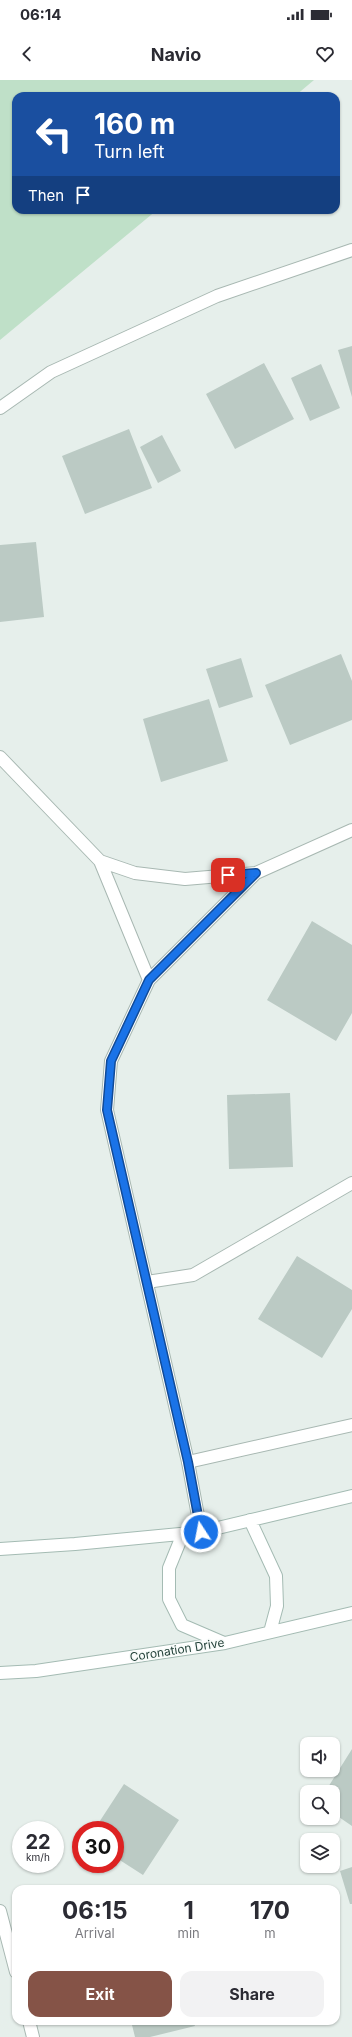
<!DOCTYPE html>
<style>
:root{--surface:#fff;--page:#f2f2f3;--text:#2b2b33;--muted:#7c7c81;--accent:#855347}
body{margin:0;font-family:Inter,sans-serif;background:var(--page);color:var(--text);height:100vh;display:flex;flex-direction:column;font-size:15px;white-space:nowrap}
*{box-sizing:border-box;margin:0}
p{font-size:13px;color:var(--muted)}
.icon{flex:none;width:22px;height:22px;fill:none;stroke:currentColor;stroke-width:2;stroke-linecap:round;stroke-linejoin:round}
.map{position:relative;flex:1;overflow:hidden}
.details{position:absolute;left:12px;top:1805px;width:328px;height:140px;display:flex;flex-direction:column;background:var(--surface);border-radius:12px;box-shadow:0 1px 3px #0004}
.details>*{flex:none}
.banner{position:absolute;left:12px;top:12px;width:328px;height:122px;border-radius:12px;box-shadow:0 1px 3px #0004;background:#1a4fa0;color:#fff;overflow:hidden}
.controls{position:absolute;left:300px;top:1657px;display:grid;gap:8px}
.controls a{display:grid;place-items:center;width:40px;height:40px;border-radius:8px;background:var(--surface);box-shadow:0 1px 3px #0004;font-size:20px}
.speed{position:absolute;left:12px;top:1741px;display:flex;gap:8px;font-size:20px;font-weight:700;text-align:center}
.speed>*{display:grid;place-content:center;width:52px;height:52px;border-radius:50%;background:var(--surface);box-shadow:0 1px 3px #0004;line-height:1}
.speed small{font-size:10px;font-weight:400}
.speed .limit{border:6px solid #d22;background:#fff;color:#111}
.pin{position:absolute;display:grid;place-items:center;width:34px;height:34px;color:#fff;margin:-17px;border-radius:8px;box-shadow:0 2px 6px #0006}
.me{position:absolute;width:44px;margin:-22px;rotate:349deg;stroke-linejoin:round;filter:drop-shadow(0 0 3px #0008)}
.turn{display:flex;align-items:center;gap:14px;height:84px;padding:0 16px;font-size:18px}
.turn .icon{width:52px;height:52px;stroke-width:2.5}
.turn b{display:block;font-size:28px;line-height:34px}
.then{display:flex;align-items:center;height:38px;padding:0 16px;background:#0003;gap:8px;font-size:15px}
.eta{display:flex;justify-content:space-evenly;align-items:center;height:68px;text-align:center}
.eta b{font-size:24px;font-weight:700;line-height:28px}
.primary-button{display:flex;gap:8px;margin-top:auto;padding:8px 16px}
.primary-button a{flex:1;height:46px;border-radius:12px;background:var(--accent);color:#fff;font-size:16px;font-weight:700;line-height:46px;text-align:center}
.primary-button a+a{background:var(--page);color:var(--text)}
.status{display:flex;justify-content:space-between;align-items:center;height:28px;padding:0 20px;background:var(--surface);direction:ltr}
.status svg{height:11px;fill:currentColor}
header{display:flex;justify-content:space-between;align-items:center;height:52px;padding:0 16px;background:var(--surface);font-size:18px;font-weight:700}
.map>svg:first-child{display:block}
.green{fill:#bfe0c8}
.building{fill:#bbcac4}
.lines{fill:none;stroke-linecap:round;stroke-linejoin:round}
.lane-casing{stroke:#a8b8b2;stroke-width:14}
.street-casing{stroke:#a8b8b2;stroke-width:14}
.secondary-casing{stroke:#a4bbb3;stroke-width:14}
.lane{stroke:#fff;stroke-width:12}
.street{stroke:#fff;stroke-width:12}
.secondary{stroke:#fff;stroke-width:12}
.route-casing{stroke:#114b97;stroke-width:10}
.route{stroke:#1a73e8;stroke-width:7}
.labels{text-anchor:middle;stroke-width:3;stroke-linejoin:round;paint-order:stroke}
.street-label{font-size:12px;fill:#24423a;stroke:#f7fbf9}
</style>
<div class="status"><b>06:14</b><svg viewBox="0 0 49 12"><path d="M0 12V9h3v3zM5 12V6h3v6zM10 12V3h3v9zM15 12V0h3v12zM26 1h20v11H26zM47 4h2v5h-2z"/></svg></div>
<header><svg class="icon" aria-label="back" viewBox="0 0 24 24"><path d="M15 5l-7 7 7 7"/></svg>Navio<svg class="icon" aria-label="heart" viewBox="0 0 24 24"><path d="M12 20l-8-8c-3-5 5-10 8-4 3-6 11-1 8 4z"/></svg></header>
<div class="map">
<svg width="352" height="1957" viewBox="0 0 352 1957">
<rect width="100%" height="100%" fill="#e6efeb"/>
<path class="green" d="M 0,0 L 314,0 L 295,16 L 16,16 L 16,130 L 157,130 L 0,260 Z"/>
<path class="building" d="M 352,266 L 352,317 L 338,270 Z
M 264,283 L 294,339 L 235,369 L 206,314 Z
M 321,284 L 340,328 L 310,341 L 291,298 Z
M 129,349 L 152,408 L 85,434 L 62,376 Z
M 162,355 L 181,391 L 158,403 L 140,367 Z
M 36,462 L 44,537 L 0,542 L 0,465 Z
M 341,574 L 352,601 L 352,640 L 290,665 L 265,605 Z
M 241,578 L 253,617 L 219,628 L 206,589 Z
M 209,619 L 228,681 L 161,702 L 143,639 Z
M 312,841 L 352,865 L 352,933 L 336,961 L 267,920 Z
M 290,1013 L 293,1087 L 229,1089 L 227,1015 Z
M 297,1176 L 352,1210 L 352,1229 L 322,1278 L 258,1239 Z
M 352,1669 L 352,1746 L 333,1733 L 333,1712 L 325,1712 Z
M 124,1704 L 179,1740 L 143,1795 L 115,1777 L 115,1750 L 94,1750 Z
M 352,1787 L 352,1824 L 350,1824 L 340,1791 Z
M 131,1941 L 193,1941 L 195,1946 L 150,1957 L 135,1957 Z"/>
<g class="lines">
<defs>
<path id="lane" d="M 147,1202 L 193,1195 L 352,1103
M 188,1382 L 352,1345"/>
<path id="street" d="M 0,328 L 51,292 L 217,216 L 352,170
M 0,677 L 100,781 L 135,793 L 185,799 L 256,793
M 100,781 L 149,900
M 201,1452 L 188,1382 L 107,1030 L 111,981 L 149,900 L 256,793 L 352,750
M 0,1831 L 16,1892
M 29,1941 L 33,1957"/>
<path id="secondary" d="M 250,1440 L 276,1496 L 277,1526 L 270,1552
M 189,1453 L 180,1461 L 169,1488 L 169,1519 L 182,1545 L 224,1563
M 0,1469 L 75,1464 L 201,1452 L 352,1416
M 0,1593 L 36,1591 L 225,1563 L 352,1533"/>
</defs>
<use href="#lane" class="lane-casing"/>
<use href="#street" class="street-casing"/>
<use href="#secondary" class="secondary-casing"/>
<use href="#lane" class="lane"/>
<use href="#street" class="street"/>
<use href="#secondary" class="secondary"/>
</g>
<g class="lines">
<defs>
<path id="route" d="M 201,1452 L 188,1382 L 107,1030 L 111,981 L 149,900 L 256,793 L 228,795"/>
</defs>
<use href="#route" class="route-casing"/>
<use href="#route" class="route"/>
</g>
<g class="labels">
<g class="street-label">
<text transform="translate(177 1570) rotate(-9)" y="4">Coronation Drive</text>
</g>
</g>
</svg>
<div class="controls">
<a><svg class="icon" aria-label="sound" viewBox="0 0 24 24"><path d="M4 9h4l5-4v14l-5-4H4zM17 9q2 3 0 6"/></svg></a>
<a><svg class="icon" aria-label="search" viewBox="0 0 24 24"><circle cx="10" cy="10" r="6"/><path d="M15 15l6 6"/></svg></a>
<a><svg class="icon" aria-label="layers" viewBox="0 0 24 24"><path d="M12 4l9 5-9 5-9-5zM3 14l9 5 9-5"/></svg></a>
</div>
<div class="speed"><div>22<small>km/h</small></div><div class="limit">30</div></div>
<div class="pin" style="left:228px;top:795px;background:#d93025"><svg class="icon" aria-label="arrive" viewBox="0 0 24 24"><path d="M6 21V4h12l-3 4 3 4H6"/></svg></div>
<svg class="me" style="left:201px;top:1452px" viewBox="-20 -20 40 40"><circle r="17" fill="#1a73e8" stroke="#fff" stroke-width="3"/><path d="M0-11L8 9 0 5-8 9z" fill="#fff"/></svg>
<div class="banner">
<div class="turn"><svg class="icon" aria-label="left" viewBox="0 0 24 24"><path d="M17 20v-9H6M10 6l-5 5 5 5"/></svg><div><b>160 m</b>Turn left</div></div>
<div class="then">Then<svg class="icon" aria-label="arrive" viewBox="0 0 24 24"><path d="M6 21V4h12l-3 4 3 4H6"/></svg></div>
</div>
<section class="details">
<div class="eta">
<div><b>06:15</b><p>Arrival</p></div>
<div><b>1</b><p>min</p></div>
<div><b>170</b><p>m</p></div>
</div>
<div class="primary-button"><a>Exit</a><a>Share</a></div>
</section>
</div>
